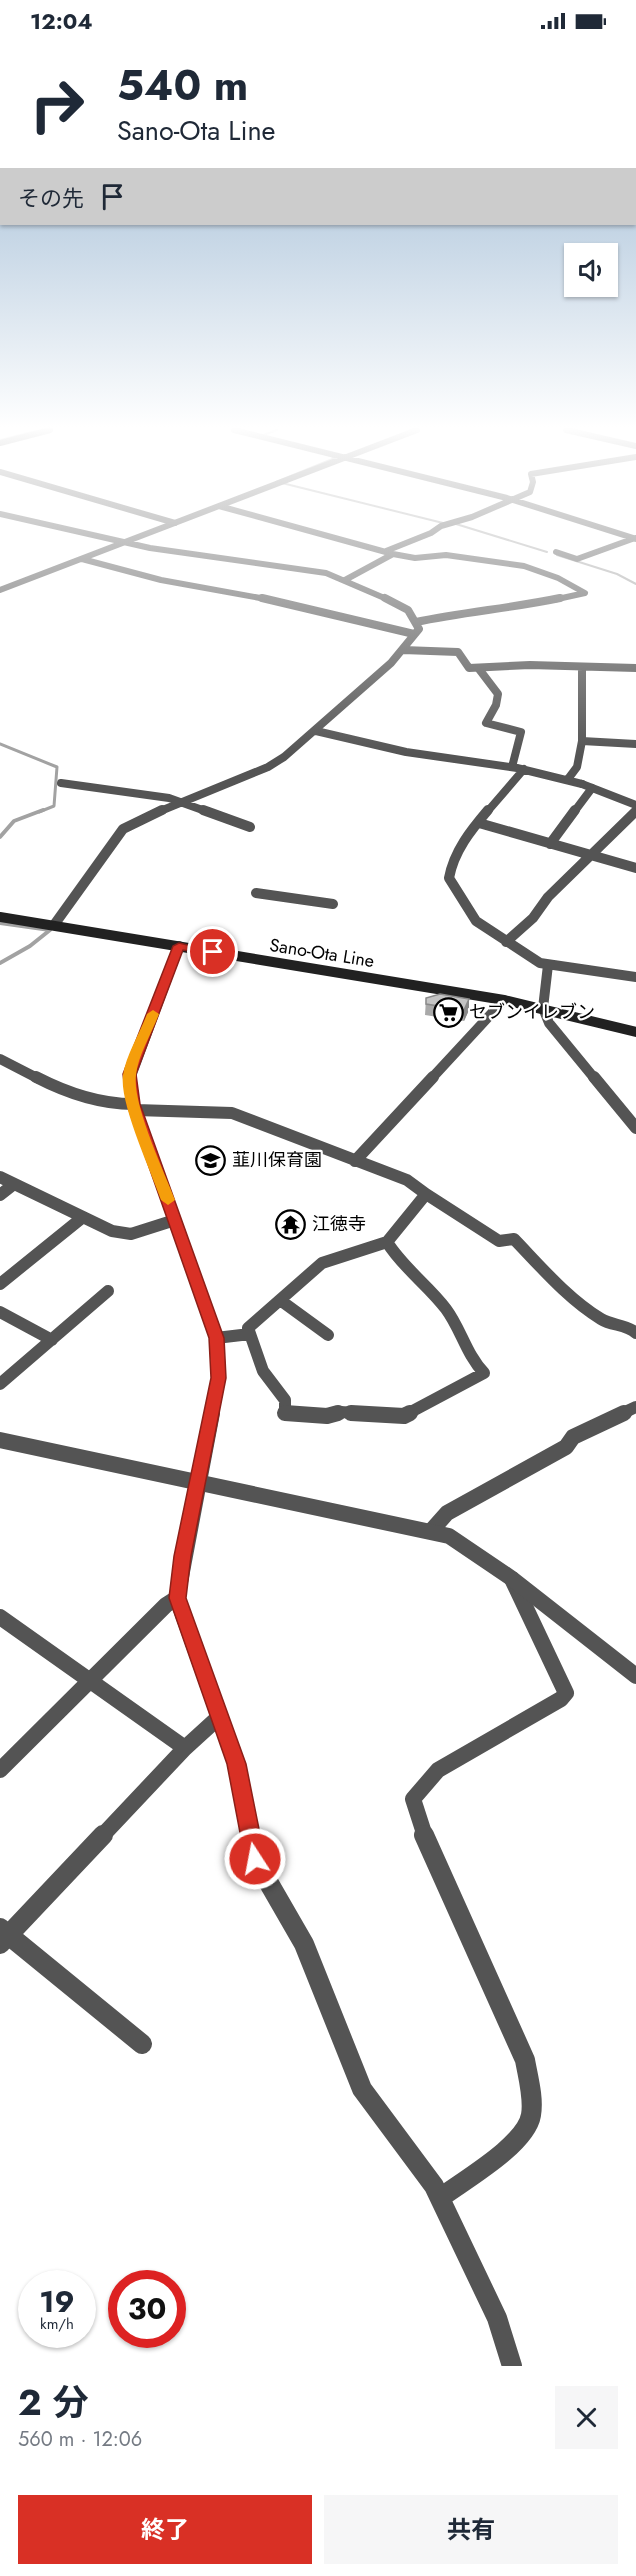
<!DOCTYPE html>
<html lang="ja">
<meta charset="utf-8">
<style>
:root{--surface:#fff;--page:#f6f6f7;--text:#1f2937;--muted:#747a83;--accent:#d93025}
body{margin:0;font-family:Jost,"Noto Sans JP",sans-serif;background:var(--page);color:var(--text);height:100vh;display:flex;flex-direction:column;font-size:22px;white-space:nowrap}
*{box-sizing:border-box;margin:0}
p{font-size:20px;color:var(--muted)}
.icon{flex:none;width:33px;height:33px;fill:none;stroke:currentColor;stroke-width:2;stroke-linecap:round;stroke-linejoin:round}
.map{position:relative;height:2324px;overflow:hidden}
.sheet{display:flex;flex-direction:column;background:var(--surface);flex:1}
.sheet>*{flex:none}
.banner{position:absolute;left:0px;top:0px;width:636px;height:183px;box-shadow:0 2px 4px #0004;background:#fff;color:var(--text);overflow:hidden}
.buttons{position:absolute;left:564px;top:201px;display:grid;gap:12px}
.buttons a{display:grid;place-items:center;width:54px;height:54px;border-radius:0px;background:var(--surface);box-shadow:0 2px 4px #0004;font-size:30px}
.speed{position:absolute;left:18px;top:2228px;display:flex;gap:12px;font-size:30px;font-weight:700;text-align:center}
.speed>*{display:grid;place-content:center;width:78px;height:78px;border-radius:50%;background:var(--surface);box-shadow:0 2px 4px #0004;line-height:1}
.speed small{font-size:15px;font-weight:400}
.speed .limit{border:9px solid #d22;background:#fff;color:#111}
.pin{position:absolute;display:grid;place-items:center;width:51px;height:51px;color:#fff;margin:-26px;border:3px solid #fff;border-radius:50%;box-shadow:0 2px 6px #0007}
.me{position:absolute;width:66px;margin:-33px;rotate:349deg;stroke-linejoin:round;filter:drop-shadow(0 0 4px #0008)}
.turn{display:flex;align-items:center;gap:21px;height:126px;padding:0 18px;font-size:27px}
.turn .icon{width:78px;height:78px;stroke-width:2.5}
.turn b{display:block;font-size:42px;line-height:51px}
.then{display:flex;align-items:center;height:57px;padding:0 18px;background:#0003;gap:12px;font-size:22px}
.round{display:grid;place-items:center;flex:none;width:63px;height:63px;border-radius:0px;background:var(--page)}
.overview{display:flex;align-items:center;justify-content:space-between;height:102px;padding:0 18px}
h1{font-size:36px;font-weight:700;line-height:45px}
.action{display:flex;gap:12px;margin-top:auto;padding:12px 18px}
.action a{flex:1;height:69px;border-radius:0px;background:var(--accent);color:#fff;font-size:24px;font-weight:700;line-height:69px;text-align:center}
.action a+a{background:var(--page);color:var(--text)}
.status{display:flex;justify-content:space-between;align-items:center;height:42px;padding:0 30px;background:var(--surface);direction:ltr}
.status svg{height:16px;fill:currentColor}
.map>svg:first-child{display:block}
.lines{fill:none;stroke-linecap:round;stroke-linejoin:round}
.stream-far2{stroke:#a2a2a2;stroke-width:2}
.stream-far1{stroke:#a2a2a2;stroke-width:3}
.stream{stroke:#a2a2a2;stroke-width:4}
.minor-far5{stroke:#545454;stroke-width:6}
.minor-far4{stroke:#545454;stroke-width:8}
.minor-far3{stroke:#545454;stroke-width:10}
.minor-far2{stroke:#545454;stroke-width:12}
.minor-far1{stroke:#545454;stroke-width:16}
.minor{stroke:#545454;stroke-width:20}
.tertiary-far2{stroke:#545454;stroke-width:6}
.tertiary-far1{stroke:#545454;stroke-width:8}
.tertiary{stroke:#545454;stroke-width:16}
.secondary-far1{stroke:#212121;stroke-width:6}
.secondary{stroke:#212121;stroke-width:10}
.wall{fill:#a9a9a9}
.shaded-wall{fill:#898989}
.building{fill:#c4c4c4;stroke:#898989;stroke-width:1.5}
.route{fill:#d93025;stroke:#8d1f18;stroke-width:1.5}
.slow{fill:#f59e0b}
.labels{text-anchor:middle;stroke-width:4.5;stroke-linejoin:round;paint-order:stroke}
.street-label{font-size:18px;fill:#000;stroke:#fff}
.poi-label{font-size:18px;fill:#000;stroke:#fff;text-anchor:start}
</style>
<div class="status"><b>12:04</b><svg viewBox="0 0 49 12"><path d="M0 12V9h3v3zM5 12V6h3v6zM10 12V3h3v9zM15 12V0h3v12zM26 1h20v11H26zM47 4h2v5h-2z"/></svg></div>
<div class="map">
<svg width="636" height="2324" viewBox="0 0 636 2324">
<rect width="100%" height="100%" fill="#fff"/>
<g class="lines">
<path class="stream-far2" d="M 261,394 L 277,388
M 0,398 L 32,390
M 276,440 L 335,416 L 331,414
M 282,441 L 443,481
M 456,482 L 547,510
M 557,513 L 617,532 L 636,542"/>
<path class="stream-far1" d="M 0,702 L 57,725 L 54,764 L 39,770"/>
<path class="stream" d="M 0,795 L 14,779 L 43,768
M 0,881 L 50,888 L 30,904 L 0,921"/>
<path class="minor-far5" d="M 234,388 L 507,456 L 636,497
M 566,388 L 636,404
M 219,464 L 393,512 L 415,516 L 446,513 L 524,524 L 558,536 L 585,551 L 553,558
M 0,472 L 150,506 L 326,531 L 389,558
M 386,509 L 431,491 L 441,484 L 472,475 L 530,450 L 533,440 L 531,432 L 636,415
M 556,510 L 577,517 L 635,496
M 82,517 L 161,538 L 271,558
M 345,538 L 393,512
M 0,548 L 417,388"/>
<path class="minor-far4" d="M 262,556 L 414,592
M 416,580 C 464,570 512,566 560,556
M 403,608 L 458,610 L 469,626 L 530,623 L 636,626
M 582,626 L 582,699
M 479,627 L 498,652 L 496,663 L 486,681 L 521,690 L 512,725
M 316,689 L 406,710 L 517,726 L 582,742
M 568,737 L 577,725 L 582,699 L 636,702
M 61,741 L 169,756 L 208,770
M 158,770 L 268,725 L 284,715 L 391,621 L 419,587 L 408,568 L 385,556
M 487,770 L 524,727
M 574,770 L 592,746"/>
<path class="minor-far3" d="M 203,768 L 250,785
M 488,768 C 471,788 454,809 449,836 L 476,879 L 540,921 L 636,935
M 479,781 L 636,826
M 550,802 L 575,768
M 256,851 L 333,862
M 54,883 L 123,787 L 162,768
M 506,900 L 533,876 L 548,855 L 636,769
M 548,923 L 543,966 L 549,981 L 595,1037
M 0,1017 L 39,1037
M 130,1037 L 179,904
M 431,1037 L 504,958"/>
<path class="minor-far2" d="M 36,1035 C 65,1050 99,1062 133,1062
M 130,1035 L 133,1062 L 216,1296 L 219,1336 L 212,1372
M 594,1035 L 636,1086
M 136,1068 L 232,1071 L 407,1138 L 426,1152 L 387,1200
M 355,1119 L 433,1035
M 0,1135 L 112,1189 L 131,1192 L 175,1178
M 426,1152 L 499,1199 L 514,1197 C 541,1225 568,1257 601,1277 C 612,1284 626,1282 636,1291
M 0,1153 L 14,1142
M 387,1200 C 403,1226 428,1243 446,1267 C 461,1287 466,1312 484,1331 L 407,1372
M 0,1242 L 83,1175
M 280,1258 L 328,1293
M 0,1270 L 52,1298
M 216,1296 L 250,1292
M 0,1342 L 108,1249
M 289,1372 L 285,1372 L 285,1358 L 263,1329 L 248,1286 L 322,1221 L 387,1200
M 333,1372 L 340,1370 L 375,1372
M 621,1372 L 636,1365"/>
<path class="minor-far1" d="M 212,1371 L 177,1556 L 236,1722 L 250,1794
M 285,1371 L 327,1374 L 338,1371
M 351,1371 L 404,1374 L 410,1371
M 431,1489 L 447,1471 L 566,1405 L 573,1395 L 624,1371
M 0,1575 L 185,1706
M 0,1728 L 166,1563 L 177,1556
M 102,1794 L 185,1706 L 219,1675
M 425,1794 L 413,1757 L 438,1728 L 561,1657 L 566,1651 L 512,1537"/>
<path class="minor" d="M 250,1793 L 255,1817 L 304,1902 L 362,2047 L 434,2144 L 497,2276 L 512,2324
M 424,1793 L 525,2018 C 528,2035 534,2056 531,2073 C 526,2103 464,2138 440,2156
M 0,1886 L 142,2002
M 0,1902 L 103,1793"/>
<path class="tertiary-far2" d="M 0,430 L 175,481"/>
<path class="tertiary-far1" d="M 582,742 L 636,763"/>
<path class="tertiary" d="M 0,1398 L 449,1494 L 511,1536 L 636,1634"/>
<path class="secondary-far1" d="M 0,401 L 50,388"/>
<path class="secondary" d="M 0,875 L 504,958 L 636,990"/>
</g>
<path class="wall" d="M 426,956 L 469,968 L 464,979 L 425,973 Z"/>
<path class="shaded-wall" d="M 469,957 L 469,968 L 464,979 L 464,968 Z"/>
<path class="building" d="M 440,952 L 469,957 L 464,968 L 426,962 L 426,956 Z"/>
<linearGradient id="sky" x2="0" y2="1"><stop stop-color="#8cadcc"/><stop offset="0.54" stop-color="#fff"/><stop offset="1" stop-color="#fff" stop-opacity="0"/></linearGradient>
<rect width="636" height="713" fill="url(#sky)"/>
<path class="route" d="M 179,901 L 218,910 L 213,913 L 183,908 L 136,1032 L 140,1062 L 224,1296 L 226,1336 L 191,1514 L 186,1556 L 246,1722 L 265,1817 L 262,1824 L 255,1826 L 248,1824 L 245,1817 L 227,1722 L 169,1556 L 174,1514 L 211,1336 L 209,1296 L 127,1062 L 123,1032 L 173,904 Z"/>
<path class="slow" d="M 153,968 L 159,972 C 152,991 138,1013 136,1033 C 132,1062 164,1129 175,1158 L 168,1163 L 161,1158 C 151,1129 119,1061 123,1033 C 126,1013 140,991 147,972 Z"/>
<defs>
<symbol id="supermarket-ring" viewBox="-11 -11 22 22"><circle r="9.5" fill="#fff" stroke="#000" stroke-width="1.5"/><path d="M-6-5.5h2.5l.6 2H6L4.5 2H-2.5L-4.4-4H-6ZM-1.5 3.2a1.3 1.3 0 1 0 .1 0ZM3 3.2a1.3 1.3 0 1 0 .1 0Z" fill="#000"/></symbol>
<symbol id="school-ring" viewBox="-11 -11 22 22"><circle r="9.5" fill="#fff" stroke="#000" stroke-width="1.5"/><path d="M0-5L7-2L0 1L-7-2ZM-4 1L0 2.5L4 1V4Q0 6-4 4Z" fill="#000"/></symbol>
<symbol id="temple-ring" viewBox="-11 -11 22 22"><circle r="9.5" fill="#fff" stroke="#000" stroke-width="1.5"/><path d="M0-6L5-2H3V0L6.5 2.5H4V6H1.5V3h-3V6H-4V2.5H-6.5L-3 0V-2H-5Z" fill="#000"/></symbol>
</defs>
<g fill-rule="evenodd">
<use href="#supermarket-ring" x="432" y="954" width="33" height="33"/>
<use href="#school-ring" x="194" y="1102" width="33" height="33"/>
<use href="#temple-ring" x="274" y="1166" width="33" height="33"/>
</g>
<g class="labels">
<g class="street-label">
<text transform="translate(322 911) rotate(9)" y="6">Sano-Ota Line</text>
</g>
<g class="poi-label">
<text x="469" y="976">セブンイレブン</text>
<text x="232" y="1124">韮川保育園</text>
<text x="312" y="1188">江徳寺</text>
</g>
</g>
</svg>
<div class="buttons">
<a><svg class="icon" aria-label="sound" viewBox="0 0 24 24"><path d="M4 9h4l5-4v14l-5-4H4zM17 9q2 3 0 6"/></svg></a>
</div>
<div class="speed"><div>19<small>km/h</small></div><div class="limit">30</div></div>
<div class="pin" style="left:213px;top:910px;background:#d93025"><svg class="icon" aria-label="arrive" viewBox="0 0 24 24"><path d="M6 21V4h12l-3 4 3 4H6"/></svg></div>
<svg class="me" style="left:255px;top:1817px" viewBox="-20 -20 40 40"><circle r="17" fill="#d93025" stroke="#fff" stroke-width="3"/><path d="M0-11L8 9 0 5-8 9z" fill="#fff"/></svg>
<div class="banner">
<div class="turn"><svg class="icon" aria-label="right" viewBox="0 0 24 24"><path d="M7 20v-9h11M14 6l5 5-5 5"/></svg><div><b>540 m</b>Sano-Ota Line</div></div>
<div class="then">その先<svg class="icon" aria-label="arrive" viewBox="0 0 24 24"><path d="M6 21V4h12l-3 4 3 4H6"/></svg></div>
</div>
</div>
<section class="sheet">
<div class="overview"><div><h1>2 分</h1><p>560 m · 12:06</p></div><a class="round"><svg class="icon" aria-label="close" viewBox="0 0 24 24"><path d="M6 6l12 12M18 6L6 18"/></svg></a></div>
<div class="action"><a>終了</a><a>共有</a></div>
</section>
